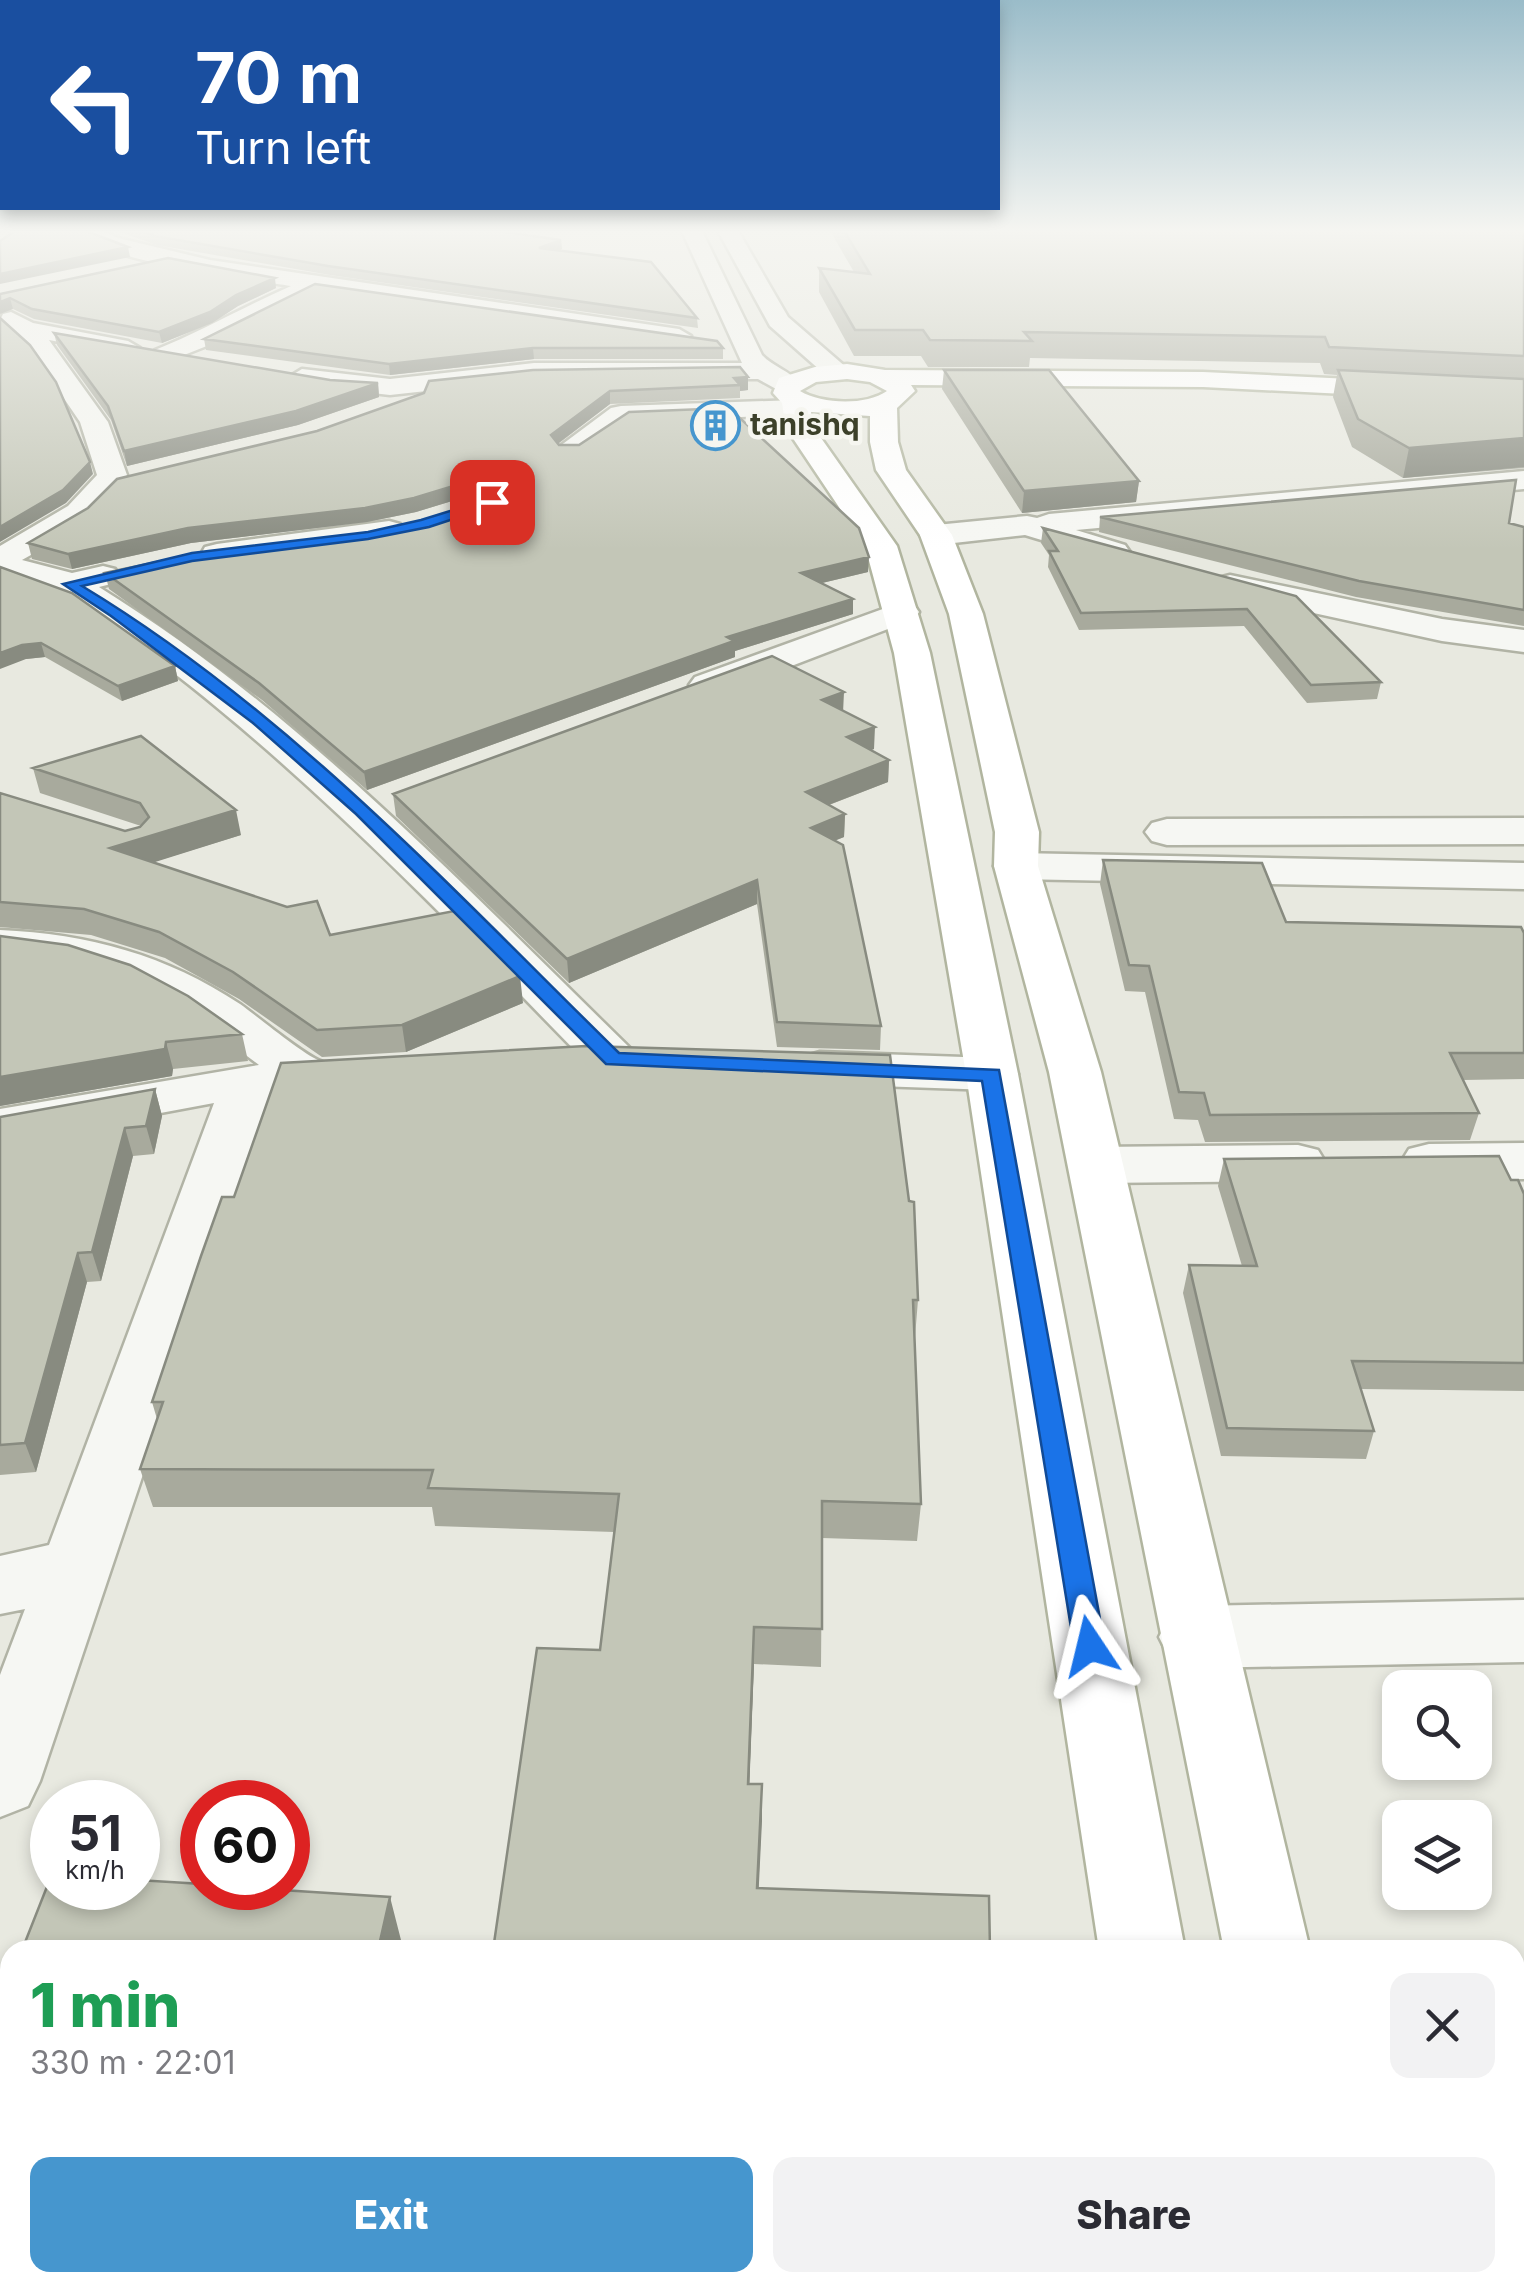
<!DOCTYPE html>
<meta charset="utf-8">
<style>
:root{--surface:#fff;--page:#f2f2f3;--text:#2b2b33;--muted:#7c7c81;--accent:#4696ce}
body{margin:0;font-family:Inter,sans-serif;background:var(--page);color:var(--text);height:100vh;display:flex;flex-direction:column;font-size:38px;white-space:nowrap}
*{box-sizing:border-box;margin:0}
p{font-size:32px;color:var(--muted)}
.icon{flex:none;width:55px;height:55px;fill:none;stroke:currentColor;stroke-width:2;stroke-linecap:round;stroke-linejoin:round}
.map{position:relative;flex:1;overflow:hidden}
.details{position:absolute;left:0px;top:1940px;width:1525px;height:352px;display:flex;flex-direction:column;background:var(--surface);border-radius:30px 30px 0 0;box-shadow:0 5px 15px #0003}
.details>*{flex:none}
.guide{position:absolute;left:0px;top:0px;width:1000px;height:210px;box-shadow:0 5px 15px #0003;background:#1a4fa0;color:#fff;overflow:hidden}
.tools{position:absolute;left:1382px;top:1670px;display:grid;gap:20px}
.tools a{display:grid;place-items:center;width:110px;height:110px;border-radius:20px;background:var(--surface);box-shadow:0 5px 15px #0003;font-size:50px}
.speed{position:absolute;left:30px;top:1780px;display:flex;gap:20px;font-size:50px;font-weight:700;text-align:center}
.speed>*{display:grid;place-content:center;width:130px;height:130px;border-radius:50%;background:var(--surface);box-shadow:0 5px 15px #0003;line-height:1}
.speed small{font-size:25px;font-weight:400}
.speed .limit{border:15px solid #d22;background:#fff;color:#111}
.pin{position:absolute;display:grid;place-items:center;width:85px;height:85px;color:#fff;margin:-42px;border-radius:20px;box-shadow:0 5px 15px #0006}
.me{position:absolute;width:110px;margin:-55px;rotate:350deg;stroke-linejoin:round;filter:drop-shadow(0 0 8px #0008)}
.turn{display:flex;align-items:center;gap:35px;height:210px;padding:0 30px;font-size:45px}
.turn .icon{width:130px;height:130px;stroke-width:2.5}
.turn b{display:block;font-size:70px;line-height:85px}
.round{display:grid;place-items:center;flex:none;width:105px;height:105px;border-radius:20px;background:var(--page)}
.summary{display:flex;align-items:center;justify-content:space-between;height:170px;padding:0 30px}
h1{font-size:60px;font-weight:800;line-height:75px;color:#1e9e55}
.cta{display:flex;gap:20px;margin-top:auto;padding:20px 30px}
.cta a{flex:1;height:115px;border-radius:20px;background:var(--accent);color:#fff;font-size:40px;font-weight:800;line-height:115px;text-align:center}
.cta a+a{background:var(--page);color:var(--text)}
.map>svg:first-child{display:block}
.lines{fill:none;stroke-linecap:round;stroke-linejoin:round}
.minor-casing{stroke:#b1b3a5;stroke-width:5}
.primary-casing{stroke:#b1b59f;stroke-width:5}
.minor{fill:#f6f7f3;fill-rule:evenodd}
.primary{fill:#fff;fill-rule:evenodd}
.wall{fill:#a8aa9d}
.shaded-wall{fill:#888b80}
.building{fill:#c3c6b7;stroke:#888b80;stroke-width:2.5}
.route{fill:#1a73e8;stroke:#114b97;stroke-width:2.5}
.labels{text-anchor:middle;stroke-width:9;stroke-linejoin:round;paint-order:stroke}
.far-poi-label{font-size:30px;font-weight:bold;fill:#3c4029;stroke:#f6f6f0;text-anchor:start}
</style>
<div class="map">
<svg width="1524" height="2292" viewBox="0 0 1524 2292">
<rect width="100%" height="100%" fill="#e8e9e0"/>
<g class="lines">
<defs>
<path id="minor" d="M 69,229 L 97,229 L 118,238 L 210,260 L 679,329 L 691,336 L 679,343 L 318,290 L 255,319 L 232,336 L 164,363 L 151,355 L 155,350 C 202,331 245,306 291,286 C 241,278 103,262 69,229 Z
M 681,229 L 701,229 L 762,355 C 773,367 791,371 800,384 L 796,390 L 778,390 L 758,379 L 534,379 L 390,395 L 302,385 L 289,377 L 302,369 L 390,379 L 534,363 L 742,363 Z
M 717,229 L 737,229 L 788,317 L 847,368 L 851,373 L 847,378 L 829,378 L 770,326 Z
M 11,312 L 33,323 L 128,341 L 140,348 L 128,355 L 49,340 L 108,422 L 127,475 C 104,517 63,537 22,560 L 72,573 L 103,566 L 115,569 L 120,576 L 115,583 L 99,587 C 299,711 464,886 631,1049 L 639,1060 L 631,1071 L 613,1076 L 595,1071 C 464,937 335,801 188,684 C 130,639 74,588 0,576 L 0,546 L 68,506 L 97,475 L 80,422 L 23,338 L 0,320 L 3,314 Z
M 796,400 L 806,402 L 810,408 L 806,414 L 628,422 L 580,455 L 560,455 L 556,449 L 611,408 L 621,406 Z
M 1524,471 L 1524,489 L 1076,530 L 1125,545 L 1130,552 L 1125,559 L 1114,562 L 1025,535 L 936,545 L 925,542 L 920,535 L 925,528 L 936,525 L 1027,516 L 1037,518 L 1049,514 Z
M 389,521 L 400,524 L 405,531 L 400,538 L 217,564 L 205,561 L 201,554 L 205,547 L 217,544 Z
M 1230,575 L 1442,619 L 1524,630 L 1524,652 L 1442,641 L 1218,592 L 1213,585 L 1218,578 Z
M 902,602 L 914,605 L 919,612 L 914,619 L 721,693 L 708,696 L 695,693 L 689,685 L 695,677 Z
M 1524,818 L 1524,844 L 1167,845 L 1152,841 L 1145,832 L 1152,823 L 1167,819 Z
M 1016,853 L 1524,863 L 1524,889 L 1016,879 L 1000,875 L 994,866 L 1000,857 Z
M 0,930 C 89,934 166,955 240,1004 C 257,1016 307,1058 323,1062 C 337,1065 353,1061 369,1065 L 376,1076 L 369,1087 L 270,1096 L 40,1781 L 28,1806 L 0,1817 L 0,1675 L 25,1609 L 0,1614 L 0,1556 L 49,1545 L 214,1103 L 0,1143 L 0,1109 L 259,1065 C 167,996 117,964 0,958 Z
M 820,1052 L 992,1058 L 1010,1063 L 1018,1074 L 1010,1085 L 992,1090 L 820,1084 L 802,1079 L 794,1068 L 802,1057 Z
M 1524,1143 L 1524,1179 L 1429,1180 L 1409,1175 L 1401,1162 L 1409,1149 L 1429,1144 Z
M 1298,1145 L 1318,1150 L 1326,1163 L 1318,1176 L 1298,1181 L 1096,1183 L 1076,1178 L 1068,1165 L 1076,1152 L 1096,1147 Z
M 1524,1600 L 1524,1662 L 1196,1668 L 1170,1659 L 1159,1637 L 1170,1615 L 1196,1606 Z"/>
<path id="primary" d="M 847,364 L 885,370 L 1203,372 L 1524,387 L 1524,403 L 1203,387 L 911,385 L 915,391 L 897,408 L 898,442 L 906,470 L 952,535 L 983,614 L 1039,832 L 1038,866 L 1101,1072 L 1310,1950 L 1224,1950 L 1049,1072 L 994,866 L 995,832 L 949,614 L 920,535 L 876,470 L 870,442 L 870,416 L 811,412 L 814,428 L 897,546 L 930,653 L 1018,1074 L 1185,1950 L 1099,1950 L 966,1074 L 894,653 L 865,546 L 786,428 L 782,403 L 773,393 L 779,378 L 815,367 ZM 847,379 L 870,382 L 887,391 C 865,406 822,404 800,391 L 816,382 Z
M 1140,2282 L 1238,2282 L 1239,2292 L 1141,2292 Z
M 1292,2282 L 1390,2282 L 1392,2292 L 1294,2292 Z"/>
</defs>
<use href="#minor" class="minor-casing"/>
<use href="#primary" class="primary-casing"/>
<use href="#minor" class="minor"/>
<use href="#primary" class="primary"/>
</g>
<path class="wall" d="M 111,229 L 483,229 L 561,240 L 562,249 L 559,250 L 697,318 L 698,328 L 330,275 L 157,245 Z
M 829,229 L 1524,229 L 1524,468 L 1403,478 L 1352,447 L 1333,397 L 1337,375 L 1324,374 L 1320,363 L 1030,358 L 1029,367 L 928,367 L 921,356 L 854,356 L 819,292 L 819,268 L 854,272 Z
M 276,288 L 238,306 L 212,323 L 162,343 L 34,319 L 13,309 L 0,294 Z
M 54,333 L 330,380 L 378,383 L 379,397 L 298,425 L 127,466 L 111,420 L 57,345 Z
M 204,339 L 723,348 L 723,359 L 534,359 L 390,375 L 206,350 Z
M 944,370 L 1139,481 L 1136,502 L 1022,513 L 942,389 Z
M 748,377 L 748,390 L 740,391 L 740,398 L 610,404 L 558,444 L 868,572 L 822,583 L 853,599 L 853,614 L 735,651 L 735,657 L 367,790 L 262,700 L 109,589 L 105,573 L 366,535 L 434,520 L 526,490 L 527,485 L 514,482 L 416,512 L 367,522 L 191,543 L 72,569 L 32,559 L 28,543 L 317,431 L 424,393 Z
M 1100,517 L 1509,523 L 1524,527 L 1524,626 L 1356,597 L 1099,532 Z
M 1043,528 L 1296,596 L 1381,682 L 1377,699 L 1307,703 L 1244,626 L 1079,630 L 1048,567 L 1049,555 L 1041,543 Z
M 0,567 L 175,666 L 178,681 L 122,701 L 45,657 L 26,659 Z
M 843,711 L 874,749 L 870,750 L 889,760 L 888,782 L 829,805 L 845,814 L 844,837 L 834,841 L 881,1026 L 880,1050 L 777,1047 L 757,904 L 569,983 L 396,816 L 393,794 Z
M 33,768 L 241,835 L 153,862 L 330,935 L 523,1003 L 406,1052 L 322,1057 L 239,999 L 165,958 L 91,935 L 0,927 L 0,793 L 125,831 L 141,826 L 40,793 Z
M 1103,860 L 1286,922 L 1524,933 L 1524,1079 L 1463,1080 L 1479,1113 L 1470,1140 L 1205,1142 L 1198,1120 L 1174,1119 L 1145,992 L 1125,991 L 1100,884 Z
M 0,936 L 242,1034 L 248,1061 L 173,1069 L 172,1076 L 0,1106 Z
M 155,1089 L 162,1116 L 154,1154 L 133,1156 L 101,1281 L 87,1282 L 36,1472 L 0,1475 L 0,1117 Z
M 1224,1159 L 1511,1180 L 1524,1194 L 1524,1391 L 1361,1389 L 1374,1431 L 1366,1459 L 1221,1456 L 1183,1293 L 1189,1265 L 1242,1266 L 1218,1186 Z
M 201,1256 L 918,1300 L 915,1337 L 914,1337 L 921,1504 L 917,1541 L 822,1538 L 821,1667 L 754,1664 L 749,1784 L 762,1821 L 493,1950 L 600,1650 L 614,1532 L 435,1526 L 432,1507 L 153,1507 L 140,1469 L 157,1419 L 152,1402 Z"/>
<path class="shaded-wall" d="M 561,240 L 562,249 L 539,258 L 539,248 Z
M 128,247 L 130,257 L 0,284 L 0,274 Z
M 275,278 L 276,288 L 238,306 L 212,323 L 162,343 L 159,332 Z
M 10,298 L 13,309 L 0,314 L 0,302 Z
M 533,348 L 534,359 L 390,375 L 389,364 Z
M 748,377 L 748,390 L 740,391 L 740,385 L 734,378 Z
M 378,383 L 379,397 L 298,425 L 127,466 L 124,451 Z
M 610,391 L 610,404 L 552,448 L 551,435 Z
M 1524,438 L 1524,467 L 1403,478 L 1409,448 Z
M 90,462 L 93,474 L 66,503 L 0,542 L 0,527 Z
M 513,468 L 514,482 L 416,512 L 367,522 L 191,543 L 72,569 L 68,554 L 188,528 Z
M 1139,481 L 1136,502 L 1022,513 L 1024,491 Z
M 869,557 L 868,572 L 801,588 L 801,573 Z
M 853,599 L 853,614 L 735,651 L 735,657 L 367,790 L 364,772 L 727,637 Z
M 41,643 L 45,657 L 26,659 L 0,669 L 0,653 L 22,645 Z
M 175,666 L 178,681 L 122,701 L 118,686 Z
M 844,692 L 843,713 L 822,700 Z
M 875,727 L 874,749 L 846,759 L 847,737 Z
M 889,760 L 888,782 L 805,814 L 806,792 Z
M 236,810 L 241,835 L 117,874 L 110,848 Z
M 845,814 L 844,837 L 811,850 L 811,828 Z
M 757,880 L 757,904 L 569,983 L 567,959 Z
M 520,976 L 523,1003 L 406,1052 L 402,1025 Z
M 166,1042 L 173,1069 L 172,1076 L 0,1106 L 0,1077 Z
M 155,1089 L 162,1116 L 154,1154 L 146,1126 Z
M 125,1128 L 133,1156 L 101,1281 L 92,1252 Z
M 78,1253 L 87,1282 L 36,1472 L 25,1443 Z
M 754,1627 L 754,1664 L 748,1821 L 748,1784 Z
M 762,1784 L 762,1821 L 757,1924 L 757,1888 Z
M 390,1897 L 401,1940 L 398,1950 L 378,1950 Z
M 300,2282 L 324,2282 L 322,2292 L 298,2292 Z"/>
<path class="building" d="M 18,229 L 81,229 L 128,247 L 0,274 L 0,241 Z
M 136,229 L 483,229 L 561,240 L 539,248 L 651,262 L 697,318 L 328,266 L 155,236 Z
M 843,229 L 1524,229 L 1524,356 L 1329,347 L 1325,337 L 1024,332 L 1032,341 L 930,340 L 923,330 L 855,330 L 819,268 L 870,274 Z
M 168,258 L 275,278 L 236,295 L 210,312 L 159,332 L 32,309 L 10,298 L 0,302 L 0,294 Z
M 315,284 L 717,341 L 723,348 L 533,348 L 389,364 L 204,339 Z
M 0,318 L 30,345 L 56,382 L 90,462 L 63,490 L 0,527 Z
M 54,333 L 330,380 L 378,383 L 296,411 L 124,451 L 108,406 Z
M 740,367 L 748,377 L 734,378 L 740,385 L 610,391 L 551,435 L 559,445 L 579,445 L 629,412 L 729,408 L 859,528 L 869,557 L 801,573 L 853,599 L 727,637 L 734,641 L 364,772 L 259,683 L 105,573 L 190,555 L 366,535 L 434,520 L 526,490 L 532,479 L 526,471 L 513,468 L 414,498 L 365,508 L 188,528 L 68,554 L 28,543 L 88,508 L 117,479 L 317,431 L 424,393 L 429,381 L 533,370 Z
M 944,370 L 1049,370 L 1139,481 L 1024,491 Z
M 1338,370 L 1524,379 L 1524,438 L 1409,448 L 1358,419 Z
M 1516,480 L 1509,523 L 1524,527 L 1524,610 L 1359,581 L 1100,517 Z
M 1043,528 L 1296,596 L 1381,682 L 1311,685 L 1247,609 L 1081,613 L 1049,551 L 1058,551 Z
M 0,567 L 72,593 L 175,666 L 118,686 L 41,643 L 22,645 L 0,653 Z
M 772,656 L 844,692 L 822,700 L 875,727 L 847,737 L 889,760 L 806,792 L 845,814 L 811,828 L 843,845 L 881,1026 L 777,1022 L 757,880 L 567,959 L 393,794 Z
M 141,736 L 236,810 L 110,848 L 287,907 L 317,901 L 330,935 L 454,911 L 520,976 L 402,1025 L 317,1030 L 233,972 L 159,932 L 84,909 L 0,902 L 0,793 L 125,831 L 140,827 L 149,817 L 140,803 L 33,768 Z
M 1103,860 L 1262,863 L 1286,922 L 1521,927 L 1524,933 L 1524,1053 L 1450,1053 L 1479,1113 L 1210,1115 L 1204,1093 L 1179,1092 L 1149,966 L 1129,965 Z
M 0,936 L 68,945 L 130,965 L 188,996 L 242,1034 L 166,1042 L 165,1049 L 0,1077 Z
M 586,1046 L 890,1055 L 909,1201 L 914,1202 L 918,1300 L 913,1300 L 921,1504 L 822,1501 L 822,1629 L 754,1627 L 748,1784 L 762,1784 L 757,1888 L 989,1896 L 990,1950 L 493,1950 L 537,1648 L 600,1650 L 619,1494 L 428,1488 L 433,1470 L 140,1469 L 163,1402 L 152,1402 L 201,1256 L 222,1197 L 234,1197 L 281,1063 Z
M 155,1089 L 146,1126 L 125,1128 L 92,1252 L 78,1253 L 25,1443 L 0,1445 L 0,1117 Z
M 1499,1156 L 1511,1180 L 1518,1180 L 1524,1194 L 1524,1363 L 1352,1361 L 1374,1431 L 1227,1428 L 1189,1265 L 1257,1266 L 1224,1159 Z
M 52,1874 L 52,1888 L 138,1888 L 138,1880 L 202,1884 L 202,1888 L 251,1888 L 390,1897 L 378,1950 L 22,1950 Z
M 10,1982 L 10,2282 L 300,2282 L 298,2292 L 0,2292 L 0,2007 Z
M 463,2282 L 1011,2282 L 1012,2292 L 462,2292 Z"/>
<linearGradient id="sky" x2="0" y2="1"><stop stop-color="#9abcc9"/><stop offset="0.42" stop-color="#f5f5f1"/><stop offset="1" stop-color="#f5f5f1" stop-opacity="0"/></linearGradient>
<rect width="1524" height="550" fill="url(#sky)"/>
<path class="route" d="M 492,498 L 496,500 L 496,505 L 429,527 L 368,539 L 192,561 L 82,586 C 286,709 450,887 619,1053 L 999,1070 L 1105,1646 L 1100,1655 L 1090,1658 L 1079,1655 L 1074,1646 L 982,1081 L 606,1064 L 356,814 L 253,723 L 111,616 L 63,584 L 192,553 L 368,532 L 421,520 Z"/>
<defs>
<symbol id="building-ring" viewBox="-11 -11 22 22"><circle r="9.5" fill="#f6f6f0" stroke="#4696ce" stroke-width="1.5"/><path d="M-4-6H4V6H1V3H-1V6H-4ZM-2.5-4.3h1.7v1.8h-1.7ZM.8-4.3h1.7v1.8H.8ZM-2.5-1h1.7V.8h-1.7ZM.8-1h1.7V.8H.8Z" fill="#4696ce"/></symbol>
</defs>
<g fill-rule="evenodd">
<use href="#building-ring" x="688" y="398" width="55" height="55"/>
</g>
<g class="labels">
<g class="far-poi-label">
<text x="750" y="435">tanishq</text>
</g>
</g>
</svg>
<div class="tools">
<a><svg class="icon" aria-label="search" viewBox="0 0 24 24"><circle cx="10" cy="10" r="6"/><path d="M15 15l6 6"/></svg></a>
<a><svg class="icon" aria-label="layers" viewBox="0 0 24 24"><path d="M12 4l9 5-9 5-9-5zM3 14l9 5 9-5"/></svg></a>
</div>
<div class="speed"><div>51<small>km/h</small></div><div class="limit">60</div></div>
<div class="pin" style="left:492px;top:502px;background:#d93025"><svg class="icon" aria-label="arrive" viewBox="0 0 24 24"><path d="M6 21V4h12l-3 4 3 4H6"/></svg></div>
<svg class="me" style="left:1090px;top:1646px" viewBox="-20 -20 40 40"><path d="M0-17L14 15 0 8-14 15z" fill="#1a73e8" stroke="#fff" stroke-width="4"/></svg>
<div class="guide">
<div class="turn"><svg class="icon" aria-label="left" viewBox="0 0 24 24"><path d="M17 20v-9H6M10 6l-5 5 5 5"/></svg><div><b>70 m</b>Turn left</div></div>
</div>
<section class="details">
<div class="summary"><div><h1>1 min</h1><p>330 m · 22:01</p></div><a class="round"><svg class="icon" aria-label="close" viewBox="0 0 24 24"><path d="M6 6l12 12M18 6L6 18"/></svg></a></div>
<div class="cta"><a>Exit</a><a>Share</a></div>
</section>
</div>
